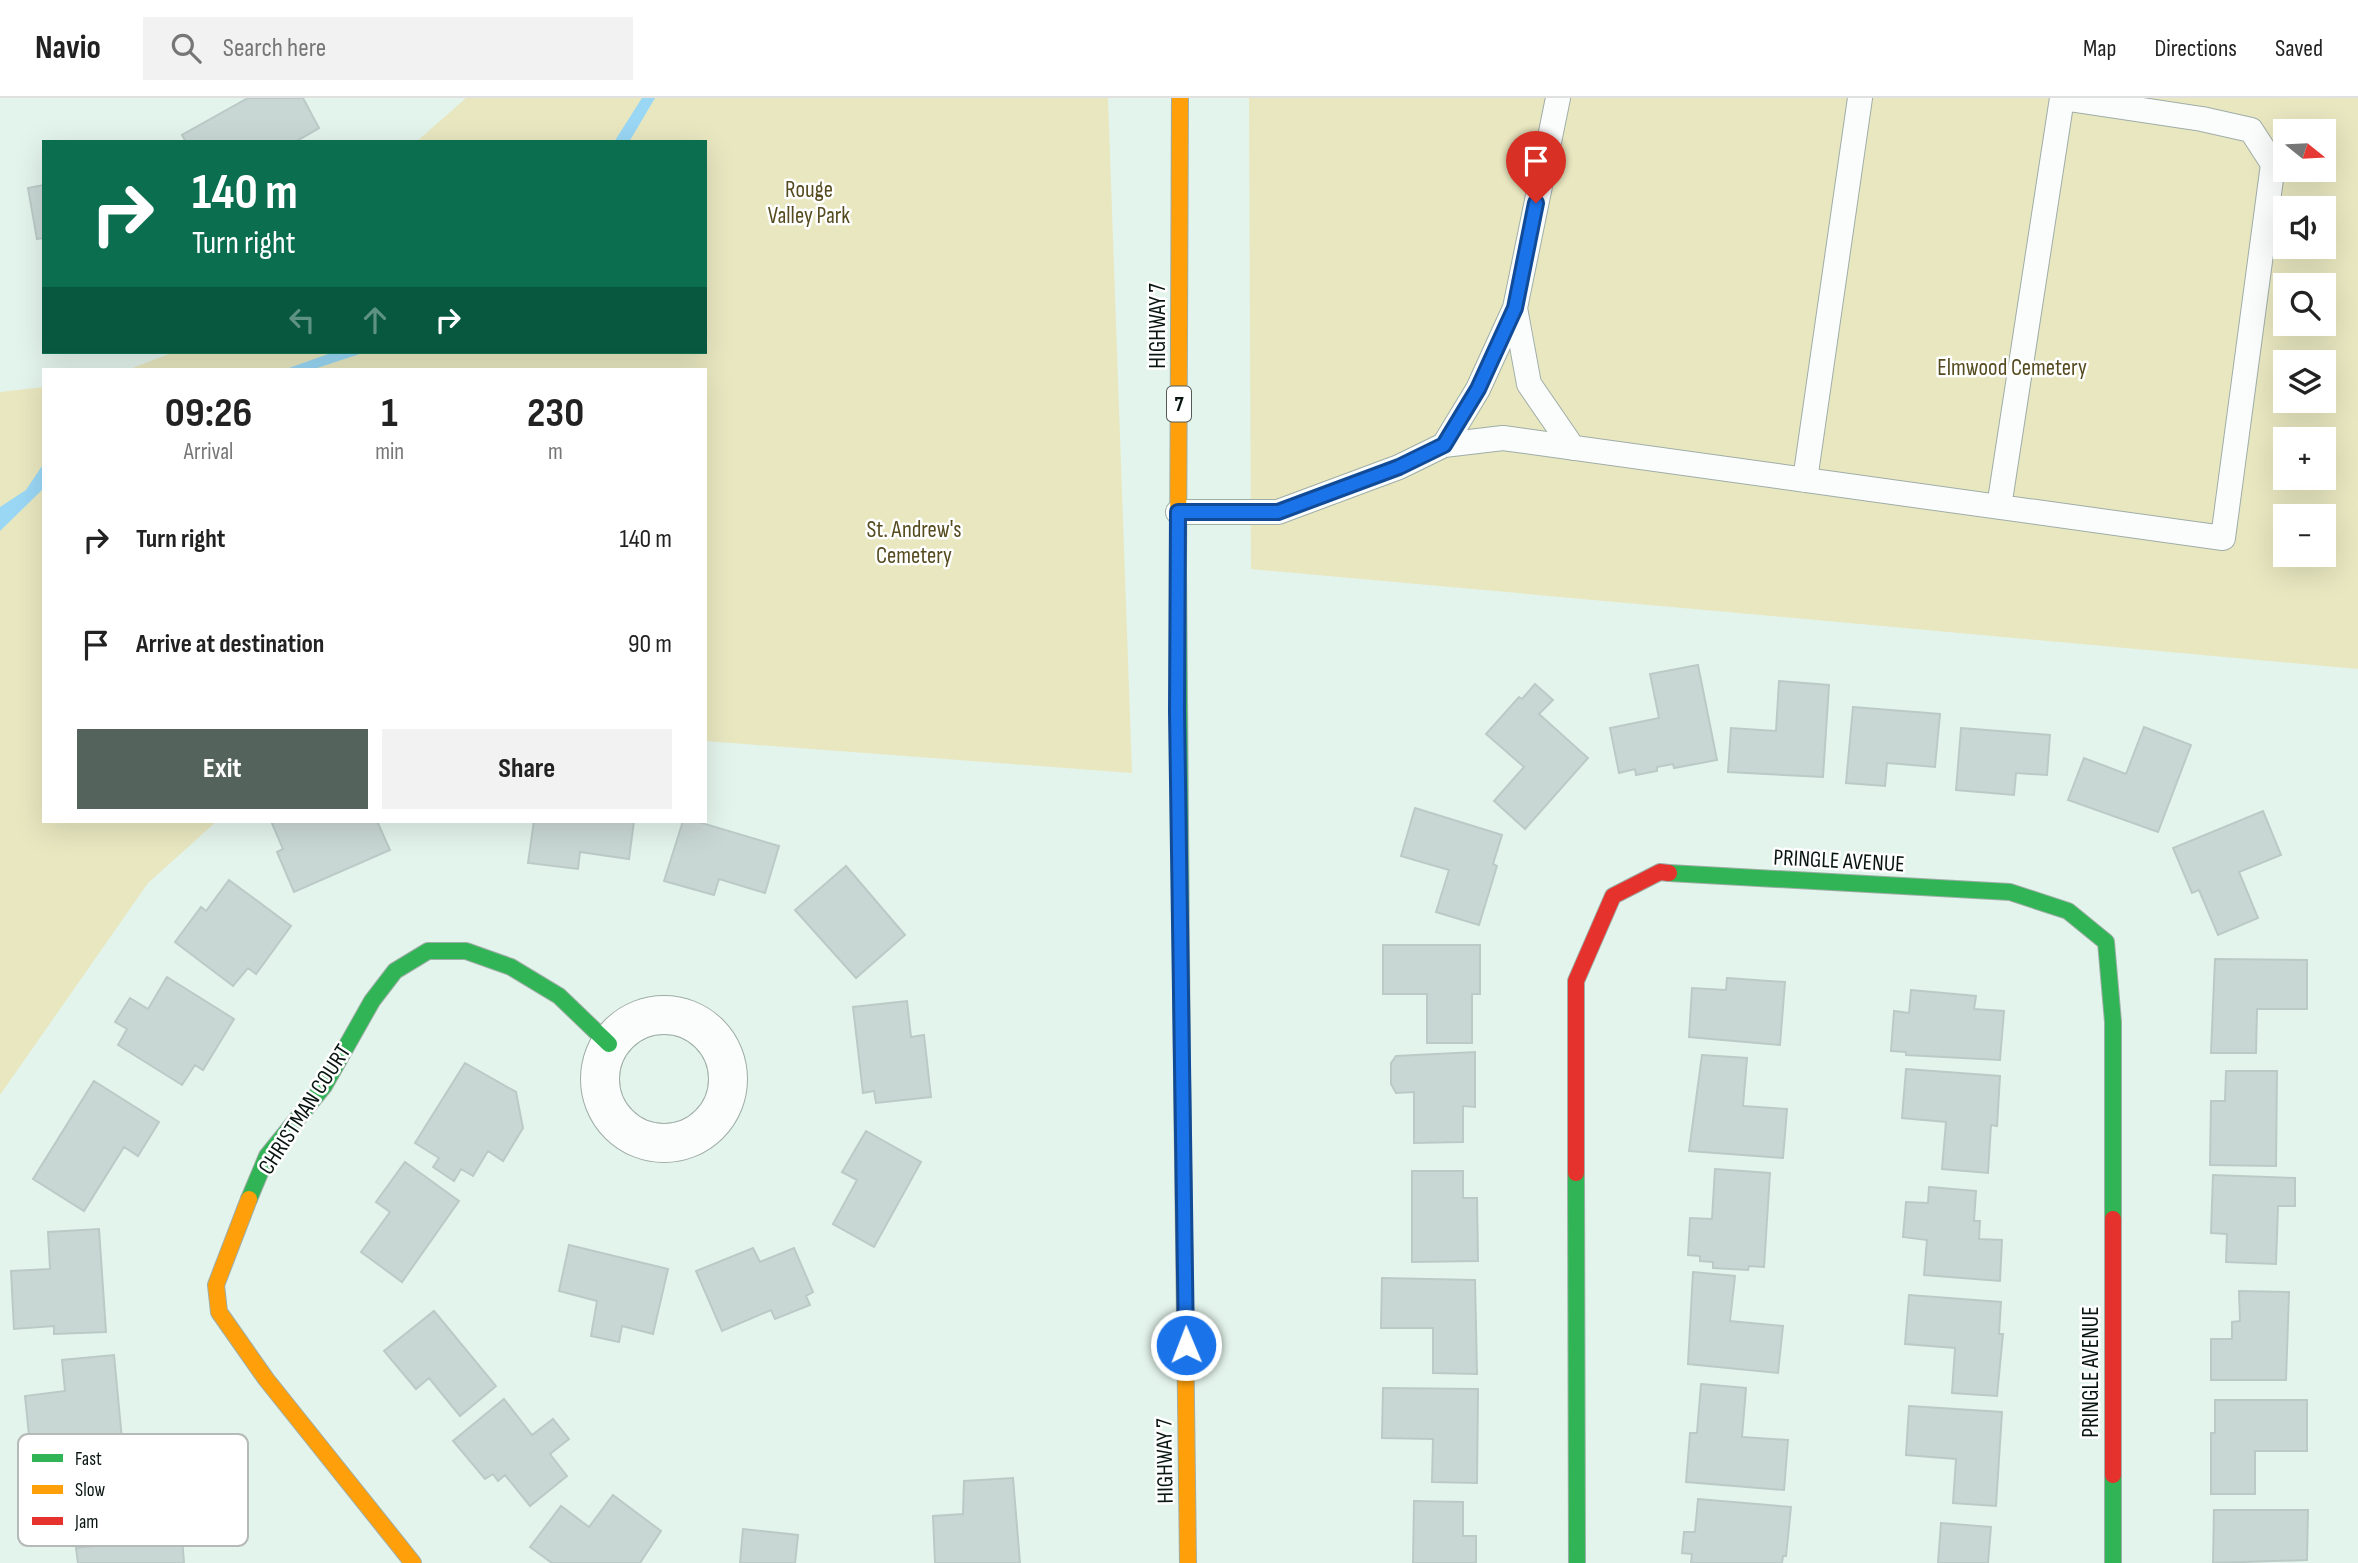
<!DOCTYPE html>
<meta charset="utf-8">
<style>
:root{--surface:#fff;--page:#f2f2f2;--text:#222;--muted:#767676;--line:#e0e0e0;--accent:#55635d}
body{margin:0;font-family:"Sofia Sans Condensed",sans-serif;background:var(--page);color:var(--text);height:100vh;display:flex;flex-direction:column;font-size:26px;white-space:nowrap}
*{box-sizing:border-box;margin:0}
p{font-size:23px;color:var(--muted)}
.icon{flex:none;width:38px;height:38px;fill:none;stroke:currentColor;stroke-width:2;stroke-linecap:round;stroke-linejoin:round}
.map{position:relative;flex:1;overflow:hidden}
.side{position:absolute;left:42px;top:270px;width:665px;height:455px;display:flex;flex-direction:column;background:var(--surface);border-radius:0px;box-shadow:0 7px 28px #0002}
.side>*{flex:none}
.guide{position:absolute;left:42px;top:42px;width:665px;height:214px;border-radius:0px;box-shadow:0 7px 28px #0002;background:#0b6e4f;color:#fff;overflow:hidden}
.needle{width:46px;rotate:108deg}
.controls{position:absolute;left:2273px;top:21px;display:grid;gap:14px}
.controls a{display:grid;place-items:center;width:63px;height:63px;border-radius:0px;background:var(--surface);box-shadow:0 7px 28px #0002;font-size:35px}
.pin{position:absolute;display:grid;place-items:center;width:60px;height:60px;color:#fff;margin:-72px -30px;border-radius:50% 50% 50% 0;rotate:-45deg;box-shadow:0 0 7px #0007}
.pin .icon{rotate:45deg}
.me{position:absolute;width:77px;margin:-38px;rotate:359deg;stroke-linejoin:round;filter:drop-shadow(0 0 5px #0008)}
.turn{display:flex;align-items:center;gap:24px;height:147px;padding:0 35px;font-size:32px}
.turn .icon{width:91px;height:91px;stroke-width:2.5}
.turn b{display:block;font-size:49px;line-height:60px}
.lanes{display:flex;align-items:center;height:66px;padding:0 35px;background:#0003;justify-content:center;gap:35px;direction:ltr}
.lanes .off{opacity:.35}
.eta{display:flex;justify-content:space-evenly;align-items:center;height:119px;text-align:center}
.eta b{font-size:42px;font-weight:700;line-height:49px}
.button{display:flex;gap:14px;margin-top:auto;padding:14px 35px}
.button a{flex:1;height:80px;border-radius:0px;background:var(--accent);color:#fff;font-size:28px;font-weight:700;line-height:80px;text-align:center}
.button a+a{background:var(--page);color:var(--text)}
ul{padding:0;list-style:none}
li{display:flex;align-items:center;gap:21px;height:105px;padding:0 35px}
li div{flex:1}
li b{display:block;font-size:26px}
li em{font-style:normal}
header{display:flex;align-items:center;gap:42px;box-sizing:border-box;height:98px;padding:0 35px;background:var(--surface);border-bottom:2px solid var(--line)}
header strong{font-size:33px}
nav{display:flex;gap:38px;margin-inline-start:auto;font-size:24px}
.search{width:490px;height:63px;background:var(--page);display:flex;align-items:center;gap:18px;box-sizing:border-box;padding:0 24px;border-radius:0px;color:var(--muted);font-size:26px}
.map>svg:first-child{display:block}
.green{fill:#e8e7c0;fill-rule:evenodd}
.water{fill:#99d7f5}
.building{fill:#c9d7d4;stroke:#bbcac7;stroke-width:2}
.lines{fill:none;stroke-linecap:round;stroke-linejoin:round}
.lane-casing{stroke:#9fada7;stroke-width:26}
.street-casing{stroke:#9fada7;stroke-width:40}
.fast-casing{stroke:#9fada7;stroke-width:18}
.slow-casing{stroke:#9fada7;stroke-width:18}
.jam-casing{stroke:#9fada7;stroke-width:18}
.lane{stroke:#fbfdfc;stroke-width:24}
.street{stroke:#fbfdfc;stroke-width:38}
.fast{stroke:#30b455;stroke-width:16}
.slow{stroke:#ff9f0a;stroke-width:16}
.jam{stroke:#e5322d;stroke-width:16}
.route-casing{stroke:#114b97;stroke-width:18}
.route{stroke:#1a73e8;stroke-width:12}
.labels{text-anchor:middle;stroke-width:5;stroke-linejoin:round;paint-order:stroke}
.shield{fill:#fff;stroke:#535b58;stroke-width:2}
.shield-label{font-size:21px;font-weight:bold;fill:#091510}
.park-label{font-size:23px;fill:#554b1f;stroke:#fff}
.street-label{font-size:23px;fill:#091510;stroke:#fff}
.key{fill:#fff;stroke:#b5b9b7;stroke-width:2}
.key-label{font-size:19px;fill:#091510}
</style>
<header>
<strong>Navio</strong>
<div class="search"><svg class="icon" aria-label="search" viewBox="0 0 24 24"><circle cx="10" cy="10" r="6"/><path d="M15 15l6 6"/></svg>Search here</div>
<nav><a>Map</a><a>Directions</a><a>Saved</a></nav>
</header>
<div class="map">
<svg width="2358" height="1465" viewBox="0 0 2358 1465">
<rect width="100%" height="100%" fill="#e3f4ec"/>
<path class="green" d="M 466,0 L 1108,0 L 1132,675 L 705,643 L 705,271 L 130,271 L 174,254 L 705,254 L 705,44 L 416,44 Z
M 1249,0 L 2358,0 L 2358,571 L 1251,471 ZM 2286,33 L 2324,33 L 2324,72 L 2286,72 ZM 2286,110 L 2324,110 L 2324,149 L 2286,149 ZM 2286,187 L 2324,187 L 2324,226 L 2286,226 ZM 2286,264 L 2324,264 L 2324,303 L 2286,303 ZM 2286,341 L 2324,341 L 2324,380 L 2286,380 ZM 2286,418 L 2324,418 L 2324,457 L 2286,457 Z
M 44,289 L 44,723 L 217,723 L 148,785 L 0,997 L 0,294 Z"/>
<path class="water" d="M 642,0 L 655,0 L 629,44 L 614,44 Z
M 334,254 L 366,254 L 314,271 L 286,271 Z
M 44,365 L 44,390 L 0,433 L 0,409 L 26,392 Z"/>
<path class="building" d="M 248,0 L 303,0 L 319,30 L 295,44 L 186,44 L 182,37 Z
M 44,87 L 44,140 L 37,141 L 28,90 Z
M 1698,567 L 1717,662 L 1674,670 L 1673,666 L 1657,669 L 1657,673 L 1636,677 L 1635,671 L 1619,675 L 1610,630 L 1659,620 L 1650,576 Z
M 1779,583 L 1829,587 L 1823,679 L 1728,674 L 1731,630 L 1776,633 Z
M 1535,586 L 1553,602 L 1539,616 L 1588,660 L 1525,731 L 1494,703 L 1524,669 L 1486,636 L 1519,599 L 1522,601 Z
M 1853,609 L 1940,616 L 1935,669 L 1887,665 L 1885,688 L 1846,685 Z
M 2144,629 L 2191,647 L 2158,734 L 2068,702 L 2084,660 L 2126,676 Z
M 1961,630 L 2050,637 L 2047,677 L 2016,675 L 2014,697 L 1956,692 Z
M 1415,710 L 1502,737 L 1493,766 L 1497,768 L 1479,827 L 1436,814 L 1449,772 L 1401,758 Z
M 2263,713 L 2281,757 L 2239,774 L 2258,820 L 2218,837 L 2199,792 L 2192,795 L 2173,750 Z
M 271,723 L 377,723 L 390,752 L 294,794 L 277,754 L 283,751 Z
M 534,723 L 634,723 L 629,761 L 580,754 L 578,771 L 528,765 Z
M 683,723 L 695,723 L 779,748 L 765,795 L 719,781 L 714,797 L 664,783 Z
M 846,768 L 905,837 L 856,880 L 795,812 Z
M 229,782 L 291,828 L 256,876 L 248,870 L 233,888 L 175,844 L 201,809 L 206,813 Z
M 1383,847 L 1480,847 L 1480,896 L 1472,896 L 1472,945 L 1427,945 L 1427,896 L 1383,896 Z
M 2215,861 L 2307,862 L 2307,911 L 2257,911 L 2256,955 L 2211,955 Z
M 167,879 L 234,921 L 203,972 L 195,967 L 182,987 L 118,947 L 127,931 L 115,924 L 130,900 L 148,911 Z
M 1727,880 L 1785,884 L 1780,947 L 1689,939 L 1692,890 L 1726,892 Z
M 1911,892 L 1976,898 L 1974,911 L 2004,913 L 2000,962 L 1906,957 L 1906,954 L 1891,953 L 1894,913 L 1909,915 Z
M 907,903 L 911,939 L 924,937 L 931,999 L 876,1005 L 874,993 L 863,995 L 853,909 Z
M 1475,954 L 1475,1009 L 1463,1008 L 1463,1044 L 1414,1045 L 1414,994 L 1396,995 L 1391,986 L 1391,965 L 1396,958 Z
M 1702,957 L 1747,960 L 1743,1008 L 1787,1011 L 1783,1060 L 1689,1053 Z
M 465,965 L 516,994 L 523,1030 L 503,1063 L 488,1053 L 473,1078 L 461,1071 L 454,1083 L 433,1069 L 439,1060 L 415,1045 Z
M 1906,971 L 2000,978 L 1997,1028 L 1991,1027 L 1988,1075 L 1942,1071 L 1946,1024 L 1902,1020 Z
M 2226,973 L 2277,973 L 2276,1068 L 2210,1067 L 2211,1003 L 2225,1003 Z
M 94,983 L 159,1024 L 138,1058 L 124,1049 L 84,1113 L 33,1081 Z
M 866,1033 L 921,1064 L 874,1149 L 833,1126 L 857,1082 L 842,1074 Z
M 405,1064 L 459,1103 L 402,1184 L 361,1154 L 390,1114 L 376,1104 Z
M 1715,1071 L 1770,1075 L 1764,1169 L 1749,1168 L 1748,1172 L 1713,1170 L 1713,1164 L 1700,1163 L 1700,1158 L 1688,1157 L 1690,1120 L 1712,1121 Z
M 1412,1073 L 1463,1073 L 1463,1100 L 1477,1100 L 1478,1163 L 1412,1164 Z
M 2213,1077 L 2295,1080 L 2295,1108 L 2278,1108 L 2276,1166 L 2226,1164 L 2227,1136 L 2211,1135 Z
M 1929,1089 L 1976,1093 L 1974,1123 L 1980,1123 L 1979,1141 L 2002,1142 L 2000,1183 L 1924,1177 L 1927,1142 L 1903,1139 L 1906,1104 L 1928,1105 Z
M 99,1131 L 106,1234 L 54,1236 L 54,1228 L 14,1231 L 11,1173 L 50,1171 L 48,1134 Z
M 569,1147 L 668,1171 L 653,1236 L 622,1228 L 619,1244 L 591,1238 L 597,1203 L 559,1193 Z
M 753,1150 L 760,1164 L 794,1150 L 813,1194 L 806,1198 L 810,1207 L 775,1221 L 771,1212 L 722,1233 L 696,1173 Z
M 1693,1174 L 1735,1178 L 1730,1223 L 1783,1228 L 1778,1275 L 1688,1266 Z
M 1382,1180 L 1475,1182 L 1477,1276 L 1433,1275 L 1433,1230 L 1381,1230 Z
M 2239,1193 L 2289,1194 L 2286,1282 L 2211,1282 L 2211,1241 L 2232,1241 L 2232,1224 L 2240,1223 Z
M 1909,1197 L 2001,1204 L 1999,1236 L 2003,1236 L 1997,1298 L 1952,1295 L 1955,1250 L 1905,1246 Z
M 434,1213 L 496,1288 L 460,1318 L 429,1280 L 416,1291 L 384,1253 Z
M 114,1257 L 123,1352 L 31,1357 L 25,1298 L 65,1293 L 62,1262 Z
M 1701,1286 L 1746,1290 L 1742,1339 L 1788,1342 L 1784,1392 L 1686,1384 L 1690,1335 L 1697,1335 Z
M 1383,1290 L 1478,1291 L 1477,1385 L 1432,1384 L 1433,1341 L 1382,1340 Z
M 504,1301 L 532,1337 L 553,1321 L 569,1341 L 550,1356 L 567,1378 L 530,1408 L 505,1377 L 498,1383 L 493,1376 L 485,1381 L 453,1343 Z
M 2215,1302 L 2307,1302 L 2307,1353 L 2255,1353 L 2255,1396 L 2211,1396 L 2211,1335 L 2215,1335 Z
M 1909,1308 L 2002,1314 L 1996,1408 L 1953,1405 L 1956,1361 L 1906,1357 Z
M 1013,1380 L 1020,1465 L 935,1465 L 933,1418 L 963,1416 L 964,1383 Z
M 157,1386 L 163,1441 L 182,1439 L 184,1465 L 78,1465 L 76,1450 L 113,1446 L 108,1391 Z
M 613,1397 L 661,1433 L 640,1465 L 552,1465 L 530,1449 L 561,1408 L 589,1429 Z
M 1698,1401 L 1791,1409 L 1786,1458 L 1783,1458 L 1782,1465 L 1691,1465 L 1692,1456 L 1682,1455 L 1684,1434 L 1695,1434 Z
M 1414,1403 L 1463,1404 L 1463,1438 L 1476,1438 L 1476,1465 L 1413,1465 Z
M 2214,1412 L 2308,1412 L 2307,1462 L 2213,1465 Z
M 1941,1425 L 1991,1429 L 1988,1465 L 1938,1465 Z
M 743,1431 L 798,1437 L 795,1465 L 740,1465 Z"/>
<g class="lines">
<defs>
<path id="lane" d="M 1515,210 L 1529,286 L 1573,350
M 1444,347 L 1478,291 L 1515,210 L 1558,0
M 1805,382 L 1860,0
M 1999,409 L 2062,0
M 1178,414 L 1278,414 L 1399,369 L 1444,347 L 1503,340 L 2223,440 L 2273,66 L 2251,32 L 2202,21 L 2062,0"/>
<path id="street" d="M600 981a64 64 0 1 1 128 0a64 64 0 1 1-128 0Z"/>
<path id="fast" d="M 1178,474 L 1182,979
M 1669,775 L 2010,794 L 2068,813 L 2106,844 L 2113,924 L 2113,1121
M 1576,1075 L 1577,1465
M 249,1101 L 267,1058 L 324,988 L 372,903 L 395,873 L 428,853 L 466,853 L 511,869 L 559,898 L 609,946
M 2113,1377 L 2113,1465"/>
<path id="slow" d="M 1178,474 L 1180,0
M 1182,979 L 1188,1465
M 249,1101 L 216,1187 L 219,1214 L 266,1281 L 413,1465"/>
<path id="jam" d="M 1576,1075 L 1576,883 L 1613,798 L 1660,774 L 1669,775
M 2113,1121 L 2113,1377"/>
</defs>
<use href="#lane" class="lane-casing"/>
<use href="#street" class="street-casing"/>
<use href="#fast" class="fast-casing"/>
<use href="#slow" class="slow-casing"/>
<use href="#jam" class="jam-casing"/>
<use href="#lane" class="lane"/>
<use href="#street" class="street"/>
<use href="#fast" class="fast"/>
<use href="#slow" class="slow"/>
<use href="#jam" class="jam"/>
</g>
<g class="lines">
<defs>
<path id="route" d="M 1186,1247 L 1177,613 L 1178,414 L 1278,414 L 1399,369 L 1444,347 L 1478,291 L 1515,210 L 1536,105"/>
</defs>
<use href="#route" class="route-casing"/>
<use href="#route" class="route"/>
</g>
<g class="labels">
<rect class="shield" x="1167" y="288.5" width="24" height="35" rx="5"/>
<g class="shield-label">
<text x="1179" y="313">7</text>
</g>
<g class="park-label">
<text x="809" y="99">Rouge<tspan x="809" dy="26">Valley Park</tspan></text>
<text x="2012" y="277">Elmwood Cemetery</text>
<text x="914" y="439">St. Andrew's<tspan x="914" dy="26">Cemetery</tspan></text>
</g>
<g class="street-label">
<text transform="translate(1157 228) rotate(-90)" y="8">HIGHWAY 7</text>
<text transform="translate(1839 762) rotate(3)" y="8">PRINGLE AVENUE</text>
<text transform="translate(304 1011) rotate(-57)" y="8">CHRISTMAN COURT</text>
<text transform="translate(2090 1274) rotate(-90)" y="8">PRINGLE AVENUE</text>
<text transform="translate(1164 1363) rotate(-91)" y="8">HIGHWAY 7</text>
</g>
</g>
<rect x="18" y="1336" width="230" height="112" rx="10" class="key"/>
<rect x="32" y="1356" width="31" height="8" fill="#30b455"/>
<rect x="32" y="1387" width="31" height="9" fill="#ff9f0a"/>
<rect x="32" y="1419" width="31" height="8" fill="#e5322d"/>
<g class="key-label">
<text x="75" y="1367">Fast</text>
<text x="75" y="1398">Slow</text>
<text x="75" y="1430">Jam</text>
</g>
</svg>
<div class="controls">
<a><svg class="needle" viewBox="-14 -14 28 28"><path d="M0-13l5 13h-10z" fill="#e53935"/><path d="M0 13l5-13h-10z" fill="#767676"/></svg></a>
<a><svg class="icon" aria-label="sound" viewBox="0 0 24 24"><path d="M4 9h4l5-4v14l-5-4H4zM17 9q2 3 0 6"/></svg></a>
<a><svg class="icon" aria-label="search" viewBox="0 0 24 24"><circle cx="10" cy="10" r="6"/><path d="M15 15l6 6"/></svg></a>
<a><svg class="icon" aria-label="layers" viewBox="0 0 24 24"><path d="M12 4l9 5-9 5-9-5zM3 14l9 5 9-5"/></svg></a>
<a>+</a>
<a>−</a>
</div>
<div class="pin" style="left:1536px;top:105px;background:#d93025"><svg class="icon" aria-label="arrive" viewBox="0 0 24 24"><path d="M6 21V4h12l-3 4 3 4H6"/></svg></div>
<svg class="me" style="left:1186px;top:1247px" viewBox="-20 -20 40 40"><circle r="17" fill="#1a73e8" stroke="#fff" stroke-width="3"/><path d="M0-11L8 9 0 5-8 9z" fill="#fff"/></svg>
<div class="guide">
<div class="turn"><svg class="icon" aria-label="right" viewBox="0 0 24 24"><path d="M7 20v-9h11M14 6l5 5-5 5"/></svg><div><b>140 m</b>Turn right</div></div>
<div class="lanes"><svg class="icon off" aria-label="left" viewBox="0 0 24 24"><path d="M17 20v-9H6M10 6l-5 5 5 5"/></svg><svg class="icon off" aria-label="ahead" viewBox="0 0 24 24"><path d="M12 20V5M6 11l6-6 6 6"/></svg><svg class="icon" aria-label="right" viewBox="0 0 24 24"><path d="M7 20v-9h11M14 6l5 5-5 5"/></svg></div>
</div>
<section class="side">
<div class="eta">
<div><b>09:26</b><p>Arrival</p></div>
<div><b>1</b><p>min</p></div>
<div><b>230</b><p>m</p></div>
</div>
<ul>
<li><svg class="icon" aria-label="right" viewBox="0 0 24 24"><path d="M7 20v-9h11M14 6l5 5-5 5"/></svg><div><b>Turn right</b></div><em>140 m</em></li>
<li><svg class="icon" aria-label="arrive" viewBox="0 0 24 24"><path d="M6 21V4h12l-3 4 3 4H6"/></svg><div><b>Arrive at destination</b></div><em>90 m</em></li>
</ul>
<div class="button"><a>Exit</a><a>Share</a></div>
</section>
</div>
